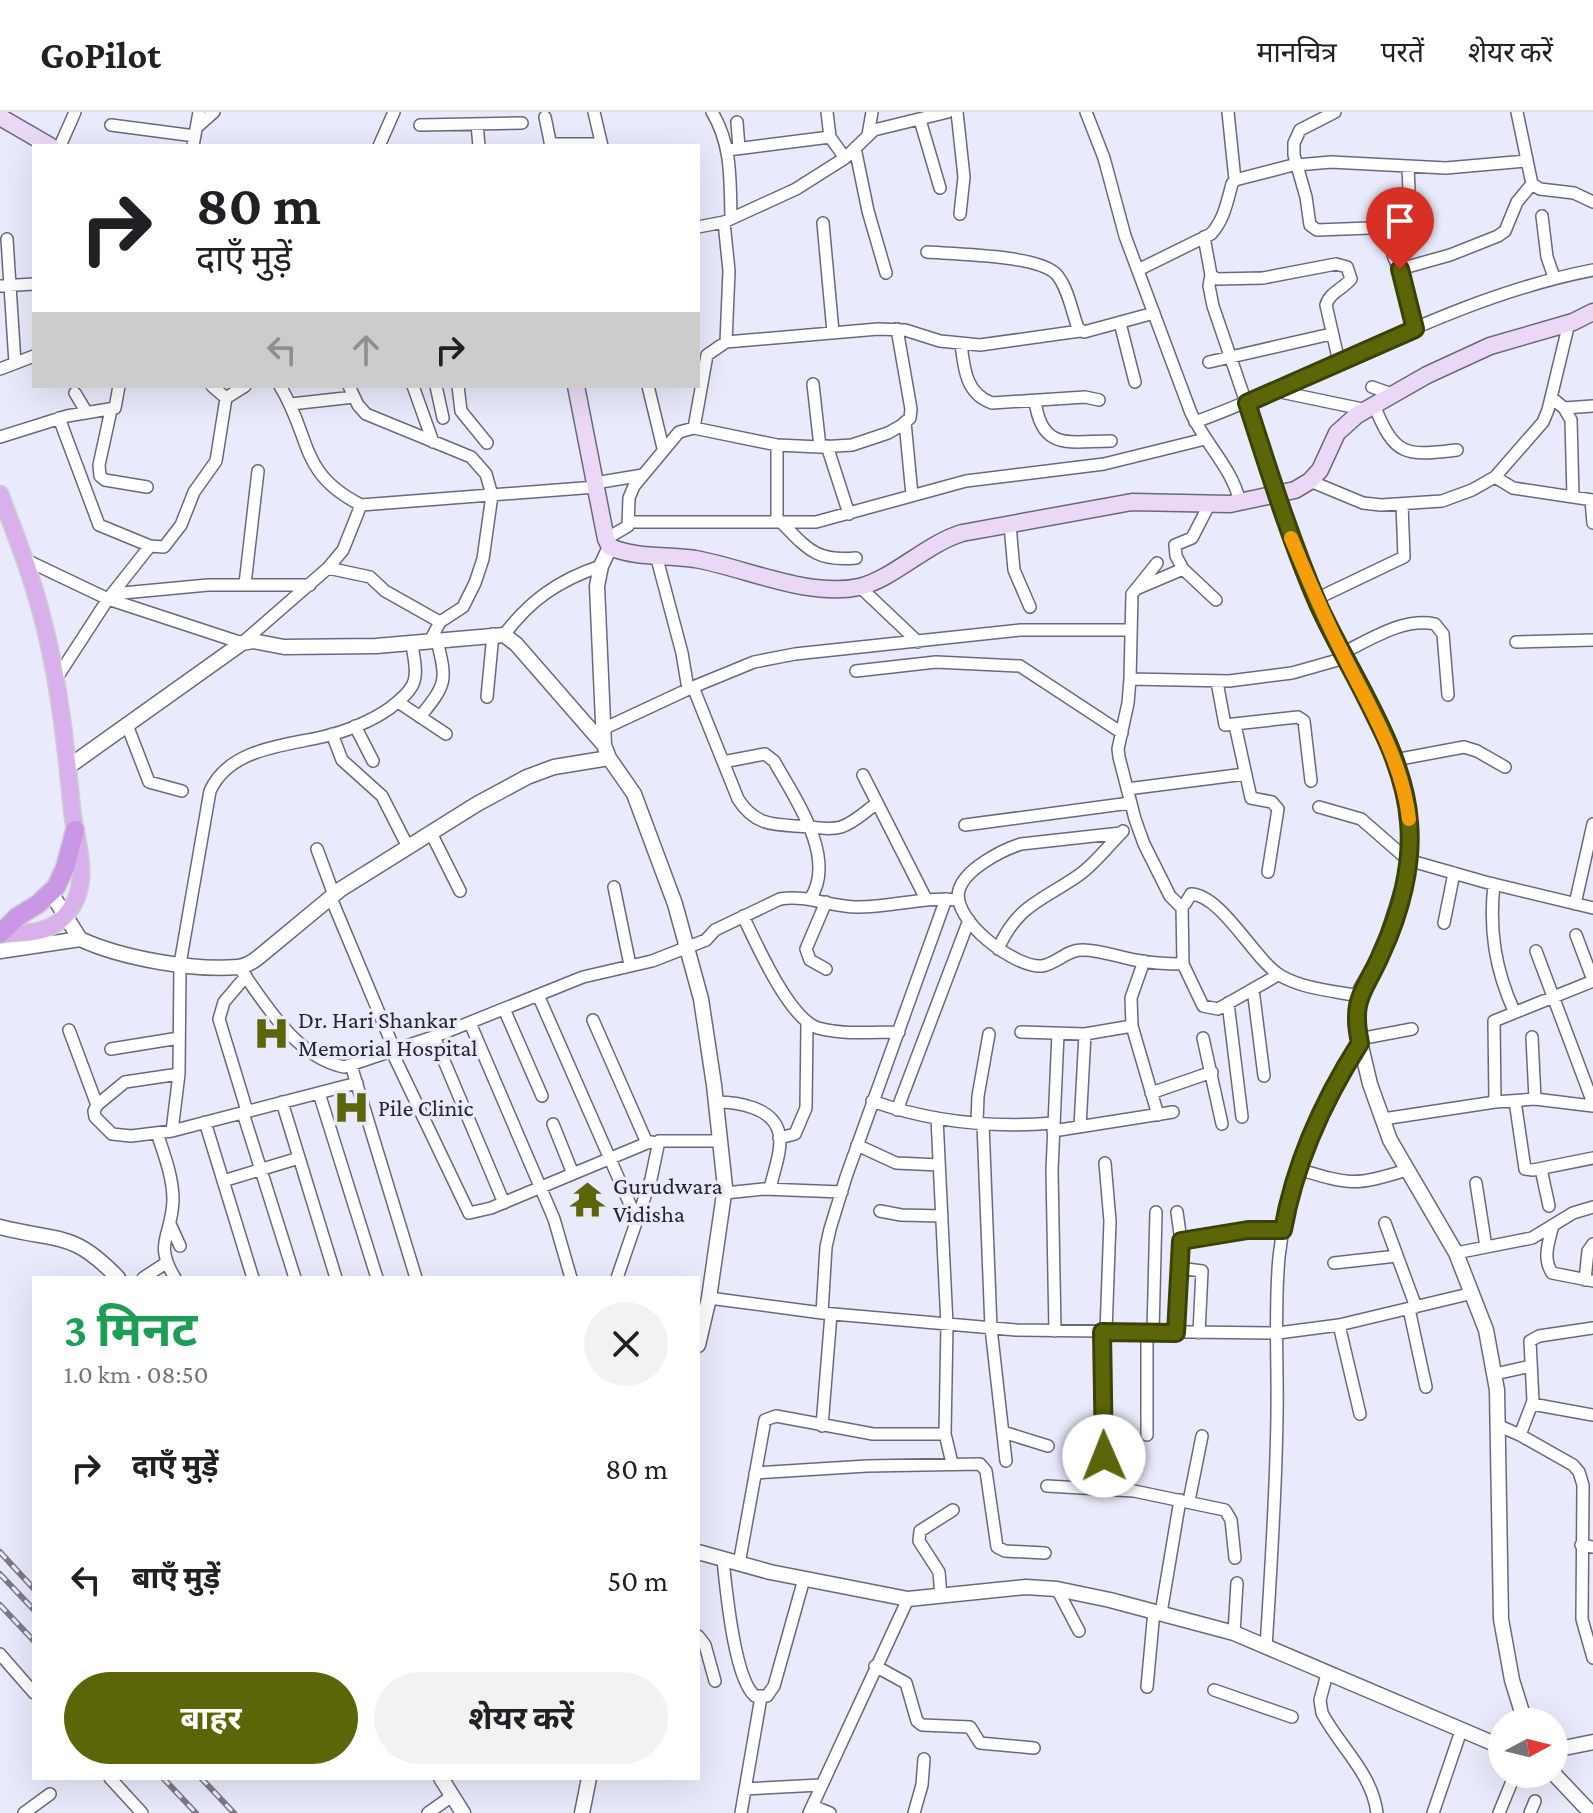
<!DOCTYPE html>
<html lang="hi">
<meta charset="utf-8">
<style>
:root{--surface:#fff;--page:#f2f2f2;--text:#202124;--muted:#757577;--line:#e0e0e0;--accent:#5c6609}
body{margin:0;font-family:"Crimson Pro","Noto Sans Devanagari",serif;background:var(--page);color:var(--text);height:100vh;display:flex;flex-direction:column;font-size:30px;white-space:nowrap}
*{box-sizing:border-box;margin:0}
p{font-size:26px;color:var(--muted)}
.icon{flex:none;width:44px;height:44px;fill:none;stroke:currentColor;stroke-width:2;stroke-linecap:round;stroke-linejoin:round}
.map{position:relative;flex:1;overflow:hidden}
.details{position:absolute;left:32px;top:1164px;width:668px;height:504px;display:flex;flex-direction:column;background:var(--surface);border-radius:0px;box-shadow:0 8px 32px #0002}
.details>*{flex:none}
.guide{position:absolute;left:32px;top:32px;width:668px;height:244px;border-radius:0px;box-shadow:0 8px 32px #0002;background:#fff;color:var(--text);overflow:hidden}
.needle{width:52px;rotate:83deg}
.tools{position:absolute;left:1488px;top:1596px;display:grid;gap:16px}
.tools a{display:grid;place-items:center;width:80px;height:80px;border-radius:50%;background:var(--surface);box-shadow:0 8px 32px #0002;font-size:40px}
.pin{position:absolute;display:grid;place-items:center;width:68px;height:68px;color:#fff;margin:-82px -34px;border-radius:50% 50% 50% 0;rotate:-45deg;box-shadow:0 0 8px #0007}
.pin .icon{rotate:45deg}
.me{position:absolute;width:88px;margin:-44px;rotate:359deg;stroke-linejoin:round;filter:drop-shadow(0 0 6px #0008)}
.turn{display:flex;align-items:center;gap:28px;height:168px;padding:0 32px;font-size:36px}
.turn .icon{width:104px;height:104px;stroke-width:2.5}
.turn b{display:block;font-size:56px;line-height:68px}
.lanes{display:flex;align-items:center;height:76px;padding:0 32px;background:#0003;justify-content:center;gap:40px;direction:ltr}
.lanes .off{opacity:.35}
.round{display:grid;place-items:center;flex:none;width:84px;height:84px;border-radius:42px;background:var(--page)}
.head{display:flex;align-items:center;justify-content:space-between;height:136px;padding:0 32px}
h1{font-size:48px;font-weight:700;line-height:60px;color:#1e9e55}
.button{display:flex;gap:16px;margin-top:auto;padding:16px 32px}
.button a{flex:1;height:92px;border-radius:48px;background:var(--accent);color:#fff;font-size:32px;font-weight:700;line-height:92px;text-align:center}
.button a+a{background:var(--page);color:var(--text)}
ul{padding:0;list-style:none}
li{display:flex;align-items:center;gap:24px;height:112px;padding:0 32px}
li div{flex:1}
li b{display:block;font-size:30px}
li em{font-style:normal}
header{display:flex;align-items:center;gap:48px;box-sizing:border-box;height:112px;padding:0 40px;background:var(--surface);border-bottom:2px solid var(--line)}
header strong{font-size:38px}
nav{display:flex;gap:44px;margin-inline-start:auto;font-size:28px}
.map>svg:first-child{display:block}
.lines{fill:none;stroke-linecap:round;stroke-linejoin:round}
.minor-casing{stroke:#686a7c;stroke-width:14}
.tertiary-casing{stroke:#686a7c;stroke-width:17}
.secondary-casing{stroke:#686a7c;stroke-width:19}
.primary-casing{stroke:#cfcfd1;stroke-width:19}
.trunk-casing{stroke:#cfcfd1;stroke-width:21}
.minor{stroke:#fff;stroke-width:11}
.tertiary{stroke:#fff;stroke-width:14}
.secondary{stroke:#ebd8f6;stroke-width:16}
.primary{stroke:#d7b0ec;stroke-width:16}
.trunk{stroke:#ca96e6;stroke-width:18}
.rail-casing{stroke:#7a7b87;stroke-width:6}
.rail{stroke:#e9ebfc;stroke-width:3;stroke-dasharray:9;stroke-linecap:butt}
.route-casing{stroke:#3c4206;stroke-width:20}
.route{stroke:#5c6609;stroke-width:14}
.slow{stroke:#f59e0b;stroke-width:14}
.labels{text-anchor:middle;stroke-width:7;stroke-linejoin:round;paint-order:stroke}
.poi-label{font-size:24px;fill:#24252d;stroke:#e9ebfc;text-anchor:start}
</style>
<header>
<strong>GoPilot</strong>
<nav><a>मानचित्र</a><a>परतें</a><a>शेयर करें</a></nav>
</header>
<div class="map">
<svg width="1593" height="1701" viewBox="0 0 1593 1701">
<rect width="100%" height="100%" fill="#e9ebfc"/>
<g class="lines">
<defs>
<path id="minor" d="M 594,0 L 602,34
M 712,0 C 732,33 730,68 731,106
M 827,0 L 830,25 L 845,46
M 957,0 L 964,65 L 960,102
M 1086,0 L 1104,46 L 1125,124 L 1191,301 C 1206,333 1232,356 1240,390
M 1228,0 L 1235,68
M 1335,0 L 1300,18 L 1294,31 L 1294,43 L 1306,85 L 1310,113 L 1317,118 L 1396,115
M 1517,0 L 1532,72 L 1540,77 L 1574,81 L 1593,90
M 545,5 L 551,34
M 920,8 L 940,76
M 737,10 L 739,36
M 477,12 L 479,34
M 111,13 L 195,24
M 420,13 L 522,11
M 197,15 L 214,0
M 868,23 L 872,0
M 550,32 L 601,32
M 60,34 L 75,0
M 193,34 L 199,0
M 379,34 L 394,0
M 855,36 L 868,99 L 886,161
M 728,38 L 830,25
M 1297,53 L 1331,50 L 1446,56 L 1527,49
M 1408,55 L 1409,79 L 1407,93 L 1393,127 L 1393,143 L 1404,170 L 1415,217
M 1542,104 L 1547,145 L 1554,165
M 823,111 L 833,220
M 698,115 L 724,110 L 796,77 L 845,46 L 874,18 L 948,0
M 1204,125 L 1211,163 L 1217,167 L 1263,166 L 1336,152 L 1347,155 L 1351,167 C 1343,177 1330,180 1326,193 L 1339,250
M 7,127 L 15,251
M 927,140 C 955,142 1040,143 1057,163 C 1068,176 1072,200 1078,216 L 1084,220 L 1154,201
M 1400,157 L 1450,143 L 1498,124 L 1505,119 L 1517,90 L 1532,72
M 1138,158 L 1211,122 C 1224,108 1227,90 1232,72 L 1235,68 L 1297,52
M 1211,163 L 1209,174 L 1213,194 L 1278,384
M 0,174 L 34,172
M 1120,211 L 1135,270
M 726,230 L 878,217 L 905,218 L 940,229 L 980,233 L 1080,219
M 961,232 C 964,257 966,282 992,291 L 1085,285 L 1099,288
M 1209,250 L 1331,222
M 0,257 L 34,244
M 813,272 L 820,335
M 212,274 L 226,286
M 280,274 C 312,326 298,361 361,393 L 596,375
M 349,274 L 358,293 L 366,302 L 471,345 L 486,362 L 492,383 L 483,447 L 475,471 L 463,495 L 440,510 L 430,529
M 413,274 L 433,330
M 436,274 L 443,306
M 458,274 L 461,299 L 487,331
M 648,274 L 663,336
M 1372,275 L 1392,282
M 1276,279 L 1367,298
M 75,281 L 87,301
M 1552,286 L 1564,296 L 1571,308 L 1573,384
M 1035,289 C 1042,340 1070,329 1111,329
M 291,292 L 354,285
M 1374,293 C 1395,345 1405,344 1457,338
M 1564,296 L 1593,294
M 111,298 L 99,353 L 100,364 L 105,368 L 147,375
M 59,306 L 99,413 L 150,434 L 164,435 L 181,413 L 194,380 L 216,349 L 226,286 L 245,274
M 905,310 L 912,383
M 1195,310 C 1328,262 1453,185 1593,158
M 694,316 L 707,243 L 726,230 L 729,159 L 724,110
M 0,325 L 67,304 L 115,296 L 119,274
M 777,333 L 777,409
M 827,334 L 849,402
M 1495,365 L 1513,376 L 1593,388
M 1310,369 L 1363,391 L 1381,393 L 1442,389 L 1472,378 L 1495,365 L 1543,310 L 1548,298 L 1569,211
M 595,371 L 643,363
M 1591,388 L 1593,411
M 1210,391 L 1192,426 L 1175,433 L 1176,444 L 1183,457 L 1136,477 L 1132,482 L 1130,567 L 1128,591 L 1118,637 L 1119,645 L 1135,707 L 1144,732 L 1170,784 L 1179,793 L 1185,792 L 1191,782 C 1222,783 1255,849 1281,864 C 1304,877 1334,879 1359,884
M 780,409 C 807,436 815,450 856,446
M 630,410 L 816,410 L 966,369 L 1104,352 L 1205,327
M 1010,413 L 1014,458 L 1030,495
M 606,427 L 628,414 L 629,386 L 634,374 L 679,320 L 694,316 L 777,333 L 820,335 L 852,333 L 888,321 L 902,313 L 910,306 L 911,297 L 897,217
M 656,443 L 682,541 L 688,577
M 24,447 L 108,487 L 242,531 L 328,456 L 343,438 L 361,393
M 328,456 L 370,465 L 385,479 L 440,510
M 1183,457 L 1216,488
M 245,472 L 258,359
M 860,475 L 918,530
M 1137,476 L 1157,451
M 112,482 L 208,473 L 310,473
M 1316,487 L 1404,445 L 1402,392
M 504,523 C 530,488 559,468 601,454
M 1516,530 L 1593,528
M 1342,541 C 1370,528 1403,505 1435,512 L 1443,522 L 1448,583
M 856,559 L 936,550 L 1020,554 L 1122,621
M 56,567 L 108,487 L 150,434
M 1130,567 L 1229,569 L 1292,561 L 1345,546
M 1217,570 L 1225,613 L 1298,605 L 1304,609 L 1311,669
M 693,575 L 738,687 C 757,717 779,712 810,715 C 821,716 830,718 841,715 C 854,711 866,699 877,691
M 487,585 L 493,522
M 398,590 L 446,622
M 420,605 C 447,571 447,570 437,528
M 127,613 L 149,670 L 182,679
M 1235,613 L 1251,686 L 1272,690 L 1278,697 L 1268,760
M 355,614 L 373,649
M 603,617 L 693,575 L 754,550 L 795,542 L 1020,518 L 1131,518
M 332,622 L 342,648 L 382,684 L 408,735
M 1395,648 L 1464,635 L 1477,639 L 1505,655
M 723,650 L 765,642 L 774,649 C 794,685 838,746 810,787
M 863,663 L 926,787
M 1127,677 L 1245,662
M 1319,695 L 1361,707 L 1408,748 L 1485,770 L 1593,796
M 965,713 L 1130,691
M 431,721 L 460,779
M 1121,721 L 1021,732 C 1002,738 965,757 959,778 C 951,808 1015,856 1042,854 C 1056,852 1067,838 1081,838 C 1098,837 1118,845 1135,848 C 1151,851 1167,852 1183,852
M 317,737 L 334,783
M 1494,772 C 1489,818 1495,857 1514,899
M 614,775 L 630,853
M 331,786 L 395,939
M 826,790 L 806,837 L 810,848 L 826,857
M 1575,792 L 1593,712
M 1182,794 L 1183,852 L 1203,894 L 1218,897 L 1278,863
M 743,804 C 756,831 789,907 818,916 C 843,923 874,920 899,920
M 1444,811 L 1454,761
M 1576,823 L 1593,868
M 998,837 C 1018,792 1042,789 1079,763 C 1095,752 1109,733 1123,719
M 1536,839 L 1593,991
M 1144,849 L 1131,886 L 1132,914 L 1158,1003
M 239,855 C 266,893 296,945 344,955 L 436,924 L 583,865 L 652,849 L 706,828 L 715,818 L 780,787 C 807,782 832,796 859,795 C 893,795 924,784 958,788
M 246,864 L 224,890 L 219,907 L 247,999
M 1253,877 L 1264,964
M 538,883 L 636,1106
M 1228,891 L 1242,1005
M 504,897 L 542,984
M 593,908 L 647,1031 L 652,1030
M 470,911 L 554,1107 L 571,1166
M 69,918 L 97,993
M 1021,920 L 1085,922 L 1132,914
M 434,925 L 504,1091
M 1532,925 L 1535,987
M 1203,926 L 1222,1012
M 1359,927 L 1412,917
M 111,937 L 179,926
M 392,940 L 469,1101 L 491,1096 L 647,1031
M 351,953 L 416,1166
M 179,962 L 125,970 L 97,993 L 94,999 L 95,1005 L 112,1022 L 131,1024 L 172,1019 L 357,971
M 319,981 L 377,1166
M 1151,981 L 1212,960
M 872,989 C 931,1010 992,1016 1053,1011
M 1515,989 L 1525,1057 L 1533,1058 L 1593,1046
M 282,990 L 336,1166
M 716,990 C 737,990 773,995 779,1021 C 783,1037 773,1061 770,1077
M 1495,990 L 1494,909 L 1593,869
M 897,998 L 969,808
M 243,1001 L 295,1166
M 937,1006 L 947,1213 L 945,1322 L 952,1351
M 1383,1007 L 1495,990 L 1535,987 L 1593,994
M 205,1010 L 253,1166
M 977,1011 L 978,984 L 989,922
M 553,1012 L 573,1062
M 983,1012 L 991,1216 L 1006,1349
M 1080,1015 L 1085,922
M 172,1019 L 179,962 L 180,852 L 210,679 C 229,637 282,634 322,625 C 345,620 372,609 390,596 C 398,590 407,583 412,574 C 419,562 413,544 412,531
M 1053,1019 L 1173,1000
M 157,1021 C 164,1042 173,1065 173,1088 C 172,1125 153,1130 175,1166
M 779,1026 L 795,1022 L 806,996 L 807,911
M 857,1033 L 896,1051 L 939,1053
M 1105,1051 L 1110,1109 L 1106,1220
M 1298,1057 C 1351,1073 1354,1074 1407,1058
M 1541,1057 L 1549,1094
M 223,1069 L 299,1046
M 1476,1071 L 1486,1135
M 725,1081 L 764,1077 L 842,1080
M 880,1099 L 901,1103 L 942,1104
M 1385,1111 L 1416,1195
M 170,1112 L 180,1134
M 1553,1113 C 1549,1130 1542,1145 1552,1161 L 1593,1169
M 1181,1129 L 1248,1118 L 1283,1118
M 1456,1141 L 1532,1126 L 1573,1101 L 1593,1095
M 1334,1151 L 1397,1144
M 1179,1156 L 1202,1159 L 1199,1221
M 143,1166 L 166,1151
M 617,1166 L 651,1067 L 659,1029 L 721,1029
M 1585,1168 L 1588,1139 L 1593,1132
M 709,1186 L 822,1201 L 1016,1218 L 1278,1221 L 1339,1213 L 1473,1181
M 1409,1197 L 1426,1275
M 822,1201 L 826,1135 L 830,1117 L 846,1065 L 946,787
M 1339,1213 L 1360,1302
M 1055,1219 L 1052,1058 L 1058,922
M 1102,1220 L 1104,1376
M 1147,1220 L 1147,1323
M 1153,1220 L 1156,1100
M 1176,1221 L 1181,1129 L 1177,1100
M 1495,1262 L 1531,1254
M 1532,1292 L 1593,1303
M 1497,1313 L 1520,1323 L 1573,1353 L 1579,1360 L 1583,1373 L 1582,1507 L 1593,1546
M 822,1314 L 831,1202
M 1003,1320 L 1048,1334
M 1520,1323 L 1533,1289 L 1530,1229 L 1539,1224 L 1593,1216
M 755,1361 L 867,1354 L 980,1352 L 986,1359 L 997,1435 L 1005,1439 L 1045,1441
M 1047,1374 L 1134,1379 L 1225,1398 L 1231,1408 L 1235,1446
M 1189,1389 L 1202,1324
M 1581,1433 L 1593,1435
M 723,1448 C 726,1476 734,1567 755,1584 L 767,1584 L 774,1574 L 804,1467
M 739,1452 L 765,1308 L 776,1304 L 873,1322 L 945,1322
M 1057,1477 L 1079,1519
M 941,1484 L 939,1460 L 919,1429 L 920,1419 L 953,1398
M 1161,1501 L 1180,1388
M 1234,1521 L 1237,1471
M 698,1524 L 705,1533 L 715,1569
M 1266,1535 C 1271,1458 1276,1381 1277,1304 C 1278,1251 1274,1198 1279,1145 C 1287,1067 1318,996 1360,931
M 0,1542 L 34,1581
M 875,1554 L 906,1571 L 917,1609 L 922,1613 L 970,1615 L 980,1631 L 1034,1636
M 1327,1562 L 1320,1588 L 1322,1601 C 1340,1635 1372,1661 1377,1701
M 1147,1575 L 1154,1499
M 1214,1578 L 1292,1605
M 110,1666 L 142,1701
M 745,1677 L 820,1673
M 813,1694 L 830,1701
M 24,1701 L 50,1682
M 428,1701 L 452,1684
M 741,1701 L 761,1585
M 809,1701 L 908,1487
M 914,1701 L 922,1673 L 924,1647
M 1433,1701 L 1461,1619
M 1499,1701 L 1515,1662
M 1530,1701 L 1535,1689"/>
<path id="tertiary" d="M 1278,384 L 1289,420 L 1319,493 L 1395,648 L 1408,695 L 1409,733 L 1407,763 L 1382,841 L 1361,877 L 1357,893 L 1356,913 L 1370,972 L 1390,1028 L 1456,1141 L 1486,1218 L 1497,1278 L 1501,1507 L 1512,1568 L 1525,1610
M 610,435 L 601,454 L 597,474 L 604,633 L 609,646 L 634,682 L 675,792 L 701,887 L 714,973 L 725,1075 L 709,1186 L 698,1233
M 68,655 L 242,531 L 253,529 L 284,535 L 376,534 L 504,523 L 516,532 L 604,633
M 51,781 L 80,827 C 121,846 193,859 238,855 C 247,854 253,850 260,844 L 341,777 L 477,692 L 527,665 L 554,655 L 609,646
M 0,839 L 80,827
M 0,1115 C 58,1130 72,1118 118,1166
M 698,1440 L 770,1460 L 908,1487 L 1026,1475 L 1057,1477 L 1110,1488 L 1234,1521 L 1502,1635
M 1554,1638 L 1593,1630
M 1554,1662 L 1591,1701
M 441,1666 L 463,1701
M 582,1701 L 589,1666"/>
<path id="secondary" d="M 0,5 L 50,34
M 576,274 L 606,427 L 610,435 C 635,446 668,443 695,447 C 746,456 808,486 859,475 C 893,467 926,432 962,421 L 1132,390 L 1230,392 L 1295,378 L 1310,369 L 1320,358 L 1337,321 L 1357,303 L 1427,263 L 1490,234 L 1573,210 L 1593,200"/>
<path id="primary" d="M 0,382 C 17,426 34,470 45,516 C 60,576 66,637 72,698 C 76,731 92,768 69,799 C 54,821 27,822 3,822"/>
<path id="trunk" d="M 0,822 L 17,805 L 38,792 L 56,775 L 65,756 L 75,718"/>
</defs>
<use href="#minor" class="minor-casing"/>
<use href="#tertiary" class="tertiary-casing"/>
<use href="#secondary" class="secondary-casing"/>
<use href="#primary" class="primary-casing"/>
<use href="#trunk" class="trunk-casing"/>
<use href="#minor" class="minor"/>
<use href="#tertiary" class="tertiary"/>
<use href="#secondary" class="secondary"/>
<use href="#primary" class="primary"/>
<use href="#trunk" class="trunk"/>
<defs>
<path id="rail" d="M 0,1440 L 34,1477
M 0,1462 L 34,1498
M 0,1493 L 34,1529
M 163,1666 L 196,1701
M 201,1666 L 234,1701"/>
</defs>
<use href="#rail" class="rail-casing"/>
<use href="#rail" class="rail"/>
</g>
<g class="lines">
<defs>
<path id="route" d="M 1104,1344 L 1102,1220 L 1176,1221 L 1181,1129 L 1248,1118 L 1283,1118 C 1295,1050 1323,989 1360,931 C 1350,884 1366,879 1382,840 C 1400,801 1413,753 1409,710 C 1404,636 1348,559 1318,492 C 1290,427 1269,359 1247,291 L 1415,217 L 1400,157"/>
</defs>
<use href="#route" class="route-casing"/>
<use href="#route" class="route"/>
<path class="slow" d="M 1291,426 C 1307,464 1323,503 1342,540 C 1368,593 1402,647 1409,707"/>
</g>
<defs>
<symbol id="hospital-bare" viewBox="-9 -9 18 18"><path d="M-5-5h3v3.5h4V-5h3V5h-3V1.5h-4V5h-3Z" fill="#5c6609" stroke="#e9ebfc" stroke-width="2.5" paint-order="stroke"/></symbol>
<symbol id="temple-bare" viewBox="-9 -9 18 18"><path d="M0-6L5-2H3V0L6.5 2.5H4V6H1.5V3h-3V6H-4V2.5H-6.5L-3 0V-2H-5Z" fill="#5c6609" stroke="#e9ebfc" stroke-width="2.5" paint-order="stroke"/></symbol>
</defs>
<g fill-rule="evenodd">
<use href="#hospital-bare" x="246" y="896" width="51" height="51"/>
<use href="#hospital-bare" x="326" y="970" width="51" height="51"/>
<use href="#temple-bare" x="562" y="1062" width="51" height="51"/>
</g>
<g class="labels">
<g class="poi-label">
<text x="298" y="916">Dr. Hari Shankar<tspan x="298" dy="28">Memorial Hospital</tspan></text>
<text x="378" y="1004">Pile Clinic</text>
<text x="613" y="1082">Gurudwara<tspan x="613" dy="28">Vidisha</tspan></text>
</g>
</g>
</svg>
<div class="tools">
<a><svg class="needle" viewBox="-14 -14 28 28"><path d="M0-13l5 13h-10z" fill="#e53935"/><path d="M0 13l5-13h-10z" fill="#757577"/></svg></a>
</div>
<div class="pin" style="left:1400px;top:157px;background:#d93025"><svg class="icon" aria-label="arrive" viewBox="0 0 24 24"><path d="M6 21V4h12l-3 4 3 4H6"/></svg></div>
<svg class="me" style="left:1104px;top:1344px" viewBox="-20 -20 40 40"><circle r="19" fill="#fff"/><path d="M0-13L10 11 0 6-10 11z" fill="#5c6609"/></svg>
<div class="guide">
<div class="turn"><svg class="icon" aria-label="right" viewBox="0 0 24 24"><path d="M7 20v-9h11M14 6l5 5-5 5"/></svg><div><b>80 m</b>दाएँ मुड़ें</div></div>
<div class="lanes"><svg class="icon off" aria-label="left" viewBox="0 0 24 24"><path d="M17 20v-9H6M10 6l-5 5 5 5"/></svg><svg class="icon off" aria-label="ahead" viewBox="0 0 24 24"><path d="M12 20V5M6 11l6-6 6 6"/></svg><svg class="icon" aria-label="right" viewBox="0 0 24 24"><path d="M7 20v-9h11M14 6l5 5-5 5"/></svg></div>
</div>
<section class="details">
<div class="head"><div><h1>3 मिनट</h1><p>1.0 km · 08:50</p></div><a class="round"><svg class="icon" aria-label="close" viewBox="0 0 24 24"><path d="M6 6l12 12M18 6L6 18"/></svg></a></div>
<ul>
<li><svg class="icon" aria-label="right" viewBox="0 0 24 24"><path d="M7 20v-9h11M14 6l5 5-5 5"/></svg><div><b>दाएँ मुड़ें</b></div><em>80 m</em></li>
<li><svg class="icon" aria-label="left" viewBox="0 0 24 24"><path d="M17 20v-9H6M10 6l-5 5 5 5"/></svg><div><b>बाएँ मुड़ें</b></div><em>50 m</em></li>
</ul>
<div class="button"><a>बाहर</a><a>शेयर करें</a></div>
</section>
</div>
